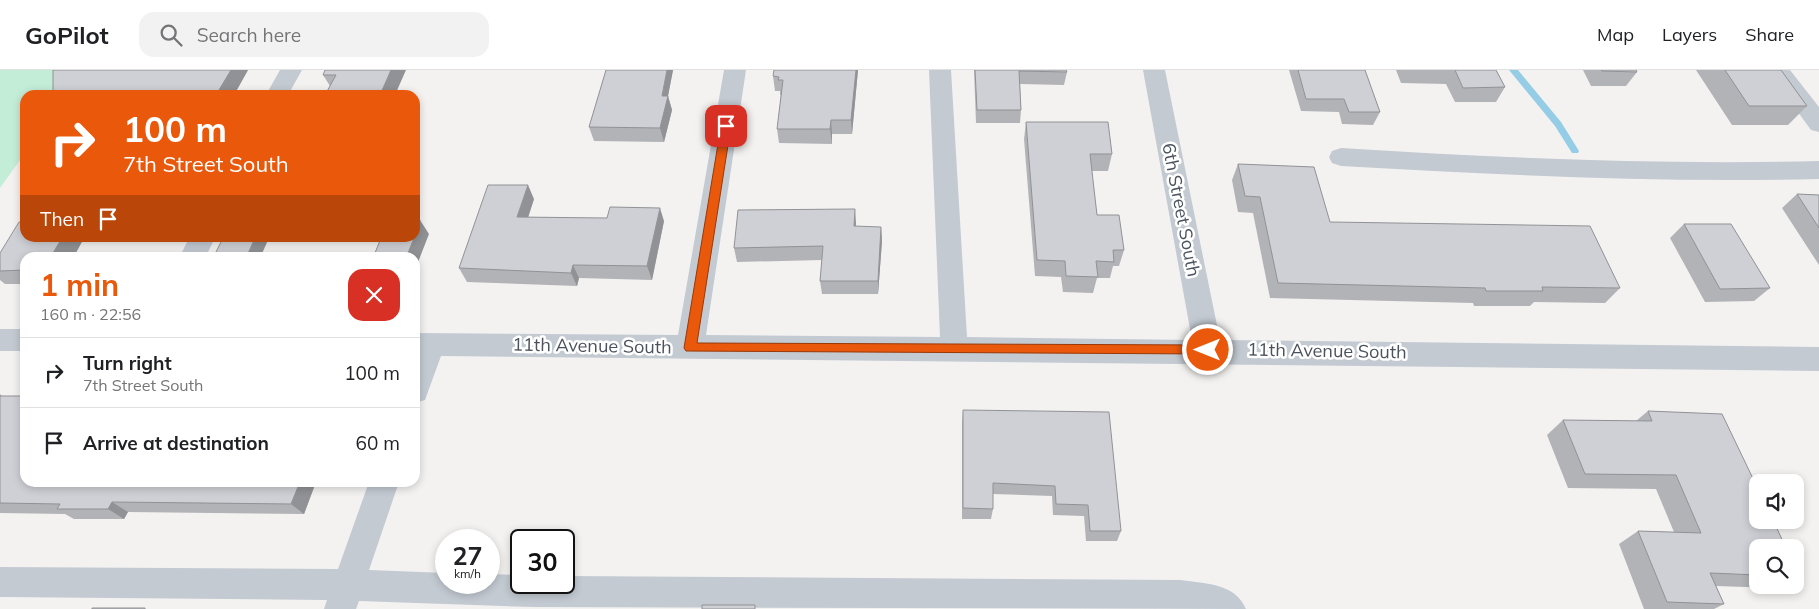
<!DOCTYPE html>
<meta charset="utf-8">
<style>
:root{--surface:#fff;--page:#f2f2f2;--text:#202124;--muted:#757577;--line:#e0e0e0;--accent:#ea580c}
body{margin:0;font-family:Mulish,sans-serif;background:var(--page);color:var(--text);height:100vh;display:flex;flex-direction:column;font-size:19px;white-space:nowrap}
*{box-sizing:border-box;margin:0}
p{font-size:16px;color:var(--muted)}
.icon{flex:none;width:28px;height:28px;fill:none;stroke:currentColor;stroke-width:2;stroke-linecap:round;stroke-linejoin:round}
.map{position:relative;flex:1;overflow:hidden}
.sheet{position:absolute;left:20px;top:182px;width:400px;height:235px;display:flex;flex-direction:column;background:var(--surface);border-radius:15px;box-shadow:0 2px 8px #0003}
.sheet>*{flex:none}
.banner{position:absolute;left:20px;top:20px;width:400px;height:152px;border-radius:15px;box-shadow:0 2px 8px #0003;background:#ea580c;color:#fff;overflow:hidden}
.tools{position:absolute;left:1749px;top:404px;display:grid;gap:10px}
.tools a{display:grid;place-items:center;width:55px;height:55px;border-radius:10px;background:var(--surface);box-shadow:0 2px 8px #0003;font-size:25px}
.speed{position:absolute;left:435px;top:459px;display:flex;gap:10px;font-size:25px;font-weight:700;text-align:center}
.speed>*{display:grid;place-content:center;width:65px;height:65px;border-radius:50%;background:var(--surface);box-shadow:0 2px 8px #0003;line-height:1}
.speed small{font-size:12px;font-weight:400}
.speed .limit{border:2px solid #111;border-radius:8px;background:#fff;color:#111}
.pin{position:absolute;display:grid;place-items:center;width:42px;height:42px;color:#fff;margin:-21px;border-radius:10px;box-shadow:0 2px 8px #0006}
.me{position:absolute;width:55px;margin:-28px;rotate:270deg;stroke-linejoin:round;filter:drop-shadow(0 0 4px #0008)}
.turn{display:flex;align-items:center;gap:18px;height:105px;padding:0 20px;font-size:22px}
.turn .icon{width:65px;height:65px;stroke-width:2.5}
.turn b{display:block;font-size:35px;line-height:42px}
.then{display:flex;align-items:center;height:48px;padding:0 20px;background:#0003;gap:10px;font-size:19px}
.round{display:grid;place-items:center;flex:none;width:52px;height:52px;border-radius:15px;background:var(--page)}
.head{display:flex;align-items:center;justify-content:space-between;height:85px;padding:0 20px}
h1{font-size:30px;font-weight:700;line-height:38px;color:var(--accent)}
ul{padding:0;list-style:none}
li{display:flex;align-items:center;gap:15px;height:70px;padding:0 20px;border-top:1px solid var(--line)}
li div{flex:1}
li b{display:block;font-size:19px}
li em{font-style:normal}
header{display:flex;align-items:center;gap:30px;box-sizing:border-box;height:70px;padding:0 25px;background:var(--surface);border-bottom:1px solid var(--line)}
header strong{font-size:24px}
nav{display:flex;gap:28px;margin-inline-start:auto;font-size:18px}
.search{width:350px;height:45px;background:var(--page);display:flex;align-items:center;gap:12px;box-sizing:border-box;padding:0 18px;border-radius:15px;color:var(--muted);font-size:19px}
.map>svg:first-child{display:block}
.green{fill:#c4edd8}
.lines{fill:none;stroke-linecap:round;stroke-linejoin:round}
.stream{fill:#95cce6;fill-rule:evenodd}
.minor{fill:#c3cad2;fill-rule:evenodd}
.wall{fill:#b2b3b7}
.shaded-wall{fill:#919295}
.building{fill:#cfd0d5;stroke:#919295}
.route{fill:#ea580c;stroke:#983908}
.labels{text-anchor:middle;stroke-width:5;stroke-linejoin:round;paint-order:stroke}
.street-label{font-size:18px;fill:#4a525d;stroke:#fff}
</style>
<header>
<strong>GoPilot</strong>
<div class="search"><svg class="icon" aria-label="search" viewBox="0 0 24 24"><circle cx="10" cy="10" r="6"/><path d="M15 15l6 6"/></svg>Search here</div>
<nav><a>Map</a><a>Layers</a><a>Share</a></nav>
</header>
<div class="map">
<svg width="1819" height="539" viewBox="0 0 1819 539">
<rect width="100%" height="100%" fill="#f3f2f1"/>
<path class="green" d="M 0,0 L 84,0 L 67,25 L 25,25 L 25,83 L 0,118 Z"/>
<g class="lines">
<path class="stream" d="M 1509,0 L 1518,0 L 1561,52 L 1579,81 L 1578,83 L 1572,83 L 1555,56 Z"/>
<path class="minor" d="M 280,0 L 302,0 L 288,25 L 266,25 Z
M 724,0 L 746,0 L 706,265 L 940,267 L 929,0 L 951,0 L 967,267 L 1192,270 L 1143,0 L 1165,0 L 1220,270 L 1819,277 L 1819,301 L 441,286 L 425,330 L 415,333 L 415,263 L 678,265 Z
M 1767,0 L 1790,0 L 1819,37 L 1819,62 L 1811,60 Z
M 1341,78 C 1500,88 1660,95 1819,91 L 1819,109 C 1660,113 1500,105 1341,96 L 1332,93 L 1329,87 L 1332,81 Z
M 189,168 L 215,168 L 205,188 L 179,188 Z
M 0,259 L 25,259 L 25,281 L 0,281 Z
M 369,412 L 399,412 L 369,500 L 446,503 L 446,512 L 489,512 L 489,504 L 521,505 L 521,512 L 564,512 L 564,506 L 1181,510 C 1206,514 1235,513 1246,539 L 533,537 L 359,531 L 356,539 L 324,539 L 327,530 L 0,527 L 0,497 L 338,499 Z"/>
</g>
<path class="wall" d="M 53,0 L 248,0 L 234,25 L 56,25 L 53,22 Z
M 406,0 L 330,16 L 323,5 Z
M 606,0 L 673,0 L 668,26 L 672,40 L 664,72 L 594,71 L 589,57 Z
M 858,0 L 852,64 L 832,64 L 832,74 L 779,73 L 777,59 L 781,25 L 780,25 L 780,21 L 775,21 L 773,6 Z
M 974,0 L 1066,0 L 1067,2 L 1064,15 L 1020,14 L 1021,40 L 1020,53 L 976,53 Z
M 1289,0 L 1365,0 L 1380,42 L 1373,55 L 1342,54 L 1339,42 L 1301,41 Z
M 1396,0 L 1496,0 L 1505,17 L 1496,32 L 1455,32 L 1446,14 L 1401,13 Z
M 1583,0 L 1636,0 L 1637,2 L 1626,16 L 1591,16 Z
M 1696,0 L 1781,0 L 1807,36 L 1788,55 L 1732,55 Z
M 1026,52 L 1112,84 L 1108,101 L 1091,101 L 1097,145 L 1124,180 L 1119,196 L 1113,196 L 1110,208 L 1097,208 L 1093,223 L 1063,222 L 1061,207 L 1035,206 L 1024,69 Z
M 1238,94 L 1330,152 L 1620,218 L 1605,233 L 1534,232 L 1530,236 L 1474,236 L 1473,233 L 1270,228 L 1253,143 L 1238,142 L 1232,110 Z
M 1797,124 L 1819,125 L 1819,195 L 1782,138 Z
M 534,129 L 528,147 L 664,151 L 652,210 L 579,208 L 577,216 L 467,212 L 459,198 Z
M 856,153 L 856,157 L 881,157 L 882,171 L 878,224 L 822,224 L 820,211 L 822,190 L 737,192 L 734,178 Z
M 1684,154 L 1770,218 L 1754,231 L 1705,232 L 1670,168 Z
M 25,168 L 84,168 L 73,188 L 25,188 L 25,214 L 5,214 L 0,210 L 0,183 Z
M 0,324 L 2,326 L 25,412 L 316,412 L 304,444 L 128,442 L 124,449 L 74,449 L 65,444 L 0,443 Z
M 963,340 L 1121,461 L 1117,471 L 1086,471 L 1084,446 L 1053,445 L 1052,426 L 993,424 L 993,439 L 991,449 L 962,449 L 962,352 Z
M 1648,341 L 1758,478 L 1758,515 L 1782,515 L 1775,518 L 1716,516 L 1724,534 L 1714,539 L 1644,539 L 1619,474 L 1638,461 L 1674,462 L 1656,419 L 1568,418 L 1547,365 L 1563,350 L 1636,351 Z"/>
<path class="shaded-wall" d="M 231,0 L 248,0 L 234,25 L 216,25 Z
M 391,0 L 406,0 L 395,25 L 380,25 Z
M 667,0 L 673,0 L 668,26 L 672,40 L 664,72 L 660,58 L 662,26 Z
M 856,0 L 858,0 L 852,64 L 851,50 Z
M 831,50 L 832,64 L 832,74 L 830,59 Z
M 528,115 L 534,129 L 524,160 L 517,147 Z
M 660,138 L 664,151 L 652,210 L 647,196 Z
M 855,139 L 856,153 L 854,170 L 854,156 Z
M 420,150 L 429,164 L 415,200 L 415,188 L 406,188 L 414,168 L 415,168 L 415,164 Z
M 881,157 L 882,171 L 878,224 L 878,211 Z
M 62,168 L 84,168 L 73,188 L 50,188 Z
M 255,168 L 269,168 L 260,188 L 246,188 Z
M 573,195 L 579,208 L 577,216 L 571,203 Z
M 300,412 L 316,412 L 304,444 L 291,434 Z
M 112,432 L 128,442 L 124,449 L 108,439 Z"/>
<path class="building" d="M 53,0 L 231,0 L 216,25 L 163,25 L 165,22 L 53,22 Z
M 325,0 L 391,0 L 380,25 L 325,25 L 336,5 L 323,5 Z
M 606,0 L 667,0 L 662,26 L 668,26 L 660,58 L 589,57 Z
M 774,0 L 856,0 L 851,50 L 831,50 L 830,59 L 777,59 L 783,10 L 778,10 L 779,7 L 773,6 Z
M 975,0 L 1066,0 L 1067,2 L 1019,1 L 1021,40 L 977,40 Z
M 1298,0 L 1365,0 L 1380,42 L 1349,42 L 1344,29 L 1306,29 Z
M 1455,0 L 1496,0 L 1505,17 L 1463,18 Z
M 1601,0 L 1636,0 L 1637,2 L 1602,1 Z
M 1725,0 L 1781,0 L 1807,36 L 1749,36 Z
M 1026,52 L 1108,52 L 1112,84 L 1090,84 L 1097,145 L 1119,145 L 1124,180 L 1113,180 L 1114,192 L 1096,191 L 1098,207 L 1066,206 L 1065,191 L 1037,190 Z
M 1238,94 L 1314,97 L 1330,152 L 1590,156 L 1620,218 L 1542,217 L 1543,221 L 1486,221 L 1485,218 L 1278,213 L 1260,127 L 1245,126 Z
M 488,115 L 528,115 L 517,147 L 607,148 L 610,137 L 660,138 L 647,196 L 573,195 L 571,203 L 459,198 Z
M 1797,124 L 1819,125 L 1819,158 Z
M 855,139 L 854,156 L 881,157 L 878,211 L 820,211 L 823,176 L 734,178 L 738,140 Z
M 415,150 L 420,150 L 415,164 Z
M 19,152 L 25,152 L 25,168 L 62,168 L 50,188 L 25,188 L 25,200 L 0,201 L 0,183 Z
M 1684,154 L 1731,154 L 1770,218 L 1720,219 Z
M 223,168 L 255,168 L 246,188 L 213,188 Z
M 381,168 L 414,168 L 406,188 L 373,188 Z
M 0,326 L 25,326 L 25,412 L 300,412 L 291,434 L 112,432 L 108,439 L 57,439 L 60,434 L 0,433 Z
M 963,340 L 1109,342 L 1121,461 L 1090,461 L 1088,435 L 1056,434 L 1055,416 L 993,413 L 993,439 L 963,438 Z
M 1648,341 L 1722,344 L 1758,419 L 1758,450 L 1773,450 L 1786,478 L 1758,478 L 1758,505 L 1710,503 L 1724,534 L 1667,532 L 1638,461 L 1701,463 L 1676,405 L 1585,404 L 1563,350 L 1652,351 Z
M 1795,497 L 1800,506 L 1795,506 Z
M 702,535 L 755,535 L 755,539 L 702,539 Z
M 92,538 L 145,538 L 145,539 L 92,539 Z"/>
<path class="route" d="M 726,52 L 731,56 L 697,273 L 1208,275 L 1213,280 L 1208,284 L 686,281 L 684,278 L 721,56 Z"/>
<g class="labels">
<g class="street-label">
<text transform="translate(1181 140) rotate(79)" y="6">6th Street South</text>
<text transform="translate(592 276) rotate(1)" y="6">11th Avenue South</text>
<text transform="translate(1327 281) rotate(1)" y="6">11th Avenue South</text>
</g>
</g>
</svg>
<div class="tools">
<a><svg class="icon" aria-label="sound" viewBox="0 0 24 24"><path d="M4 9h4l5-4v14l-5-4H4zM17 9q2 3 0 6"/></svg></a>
<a><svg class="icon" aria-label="search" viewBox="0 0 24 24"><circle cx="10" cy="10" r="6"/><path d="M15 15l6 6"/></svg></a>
</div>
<div class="speed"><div>27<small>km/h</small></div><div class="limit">30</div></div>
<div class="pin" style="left:726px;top:56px;background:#d93025"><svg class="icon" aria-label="arrive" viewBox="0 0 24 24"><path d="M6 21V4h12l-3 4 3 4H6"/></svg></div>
<svg class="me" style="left:1208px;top:280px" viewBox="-20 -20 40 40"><circle r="17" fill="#ea580c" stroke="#fff" stroke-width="3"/><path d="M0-11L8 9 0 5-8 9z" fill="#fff"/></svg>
<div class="banner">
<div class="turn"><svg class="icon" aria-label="right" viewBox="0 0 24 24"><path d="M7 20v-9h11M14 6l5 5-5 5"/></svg><div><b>100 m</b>7th Street South</div></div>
<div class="then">Then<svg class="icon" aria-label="arrive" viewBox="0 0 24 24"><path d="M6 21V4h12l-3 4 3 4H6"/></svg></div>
</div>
<section class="sheet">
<div class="head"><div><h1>1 min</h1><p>160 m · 22:56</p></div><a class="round" style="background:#d93025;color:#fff"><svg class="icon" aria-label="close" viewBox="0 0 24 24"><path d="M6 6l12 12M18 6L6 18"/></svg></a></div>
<ul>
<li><svg class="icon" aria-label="right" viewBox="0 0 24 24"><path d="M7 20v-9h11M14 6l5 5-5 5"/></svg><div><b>Turn right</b><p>7th Street South</p></div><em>100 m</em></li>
<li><svg class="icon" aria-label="arrive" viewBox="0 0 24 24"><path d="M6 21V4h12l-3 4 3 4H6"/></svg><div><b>Arrive at destination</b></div><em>60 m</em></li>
</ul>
</section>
</div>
